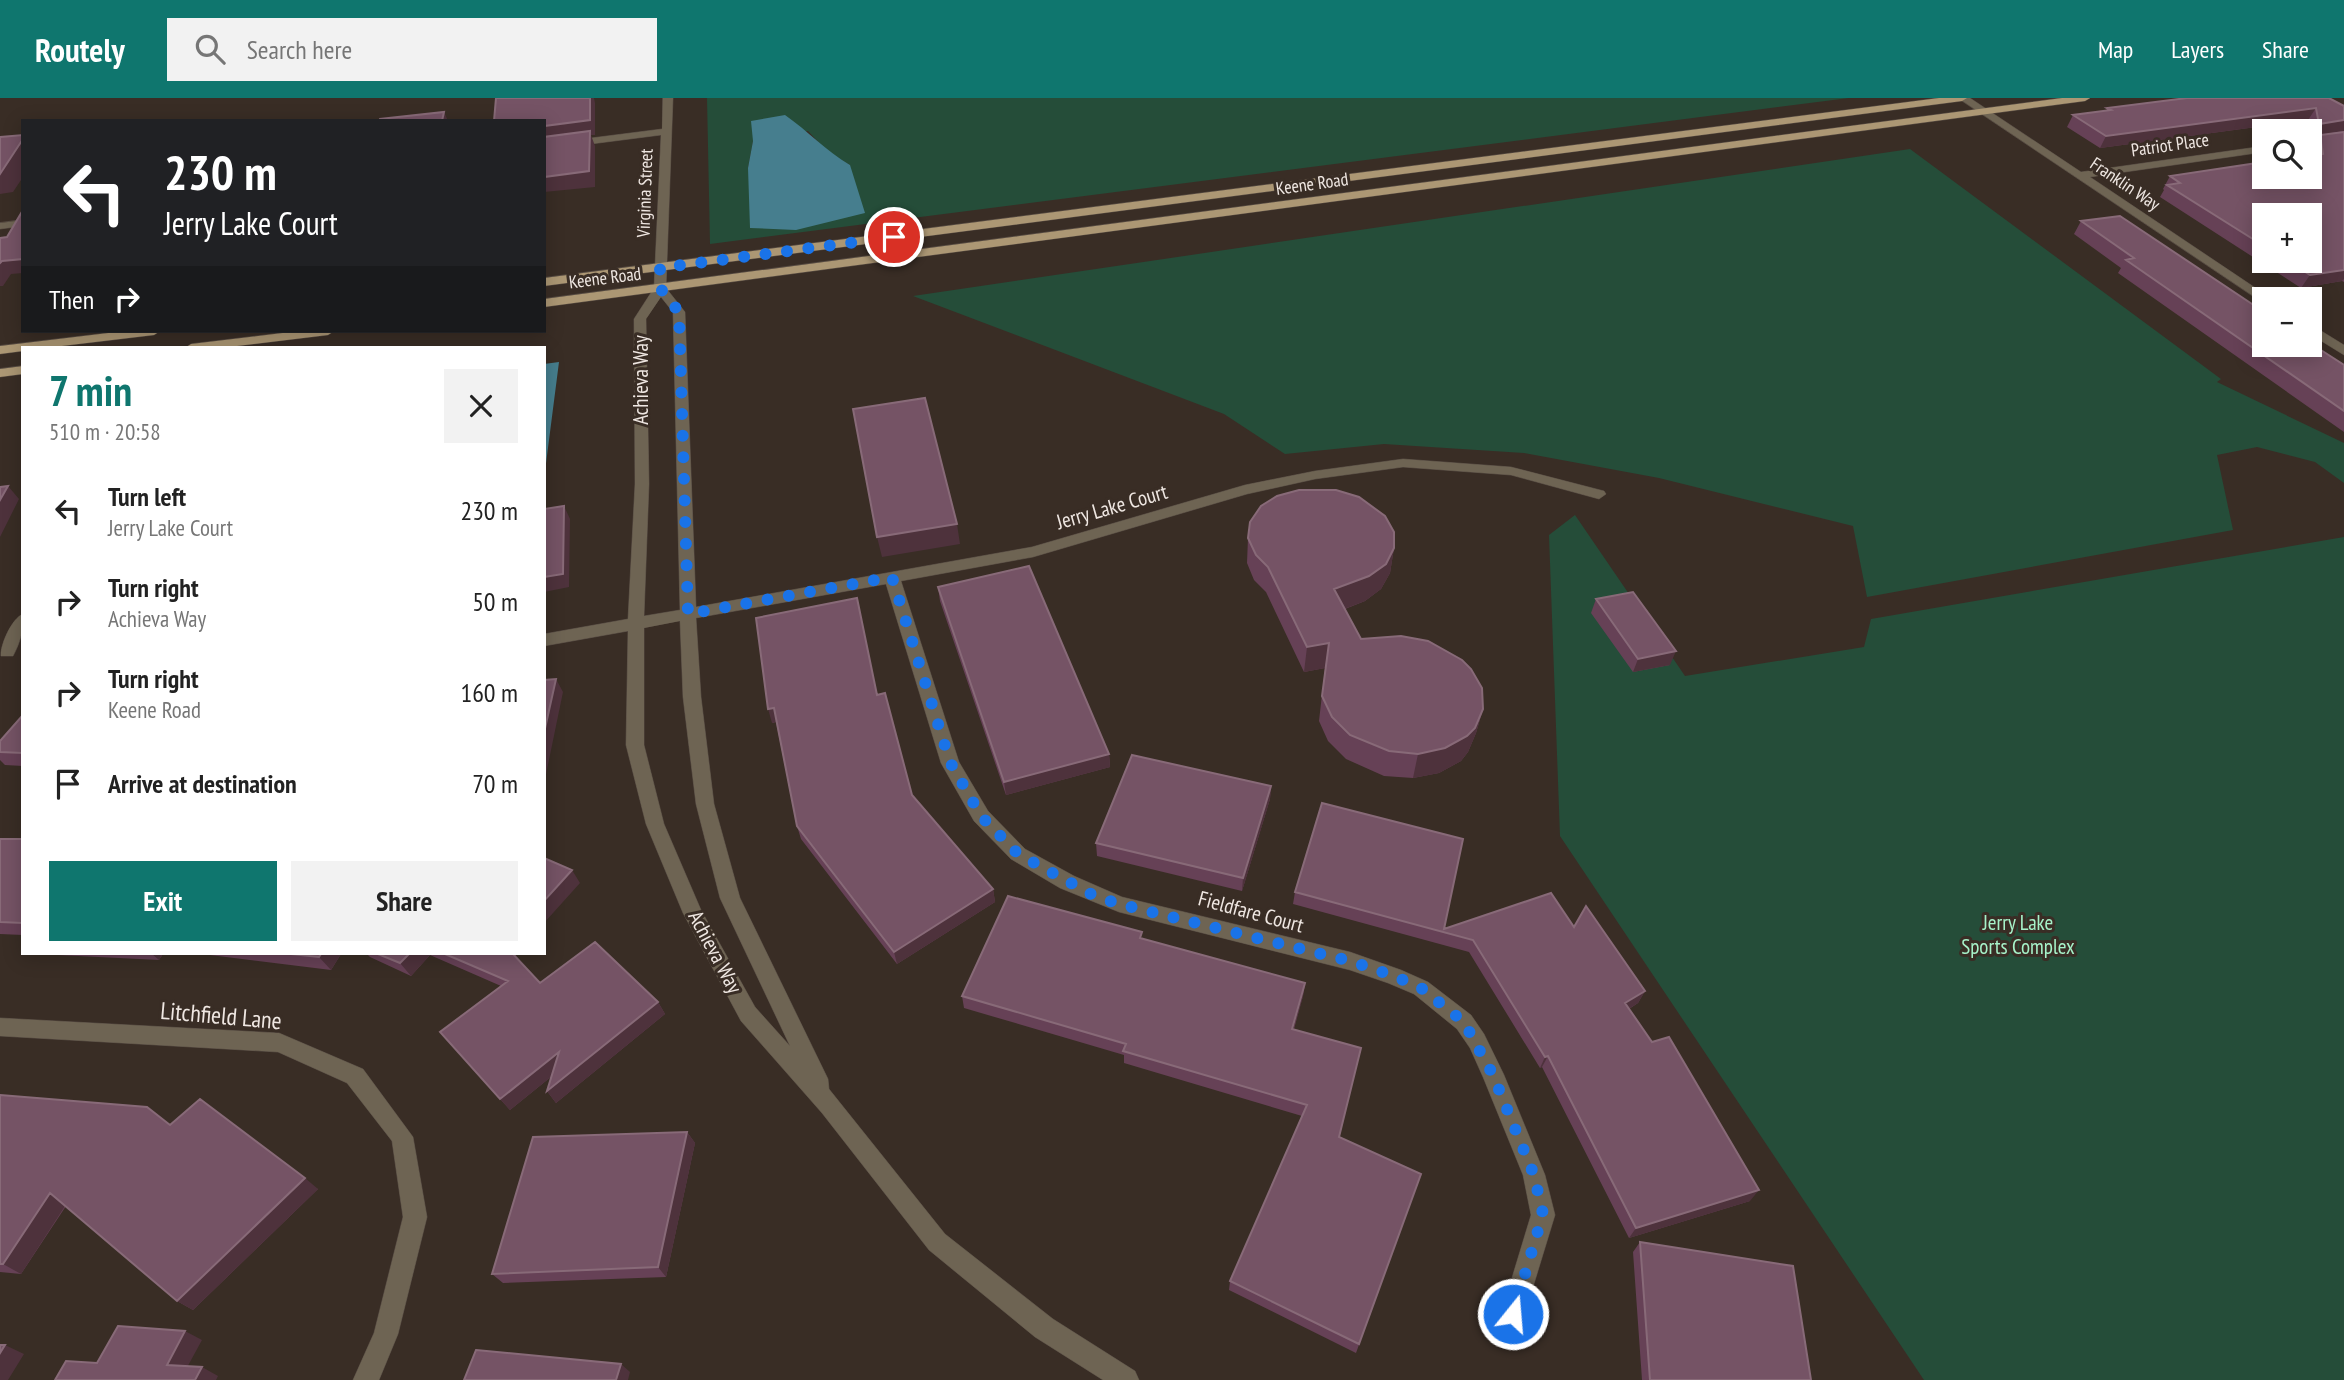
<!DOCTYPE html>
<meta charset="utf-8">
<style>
:root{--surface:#fff;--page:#f2f2f2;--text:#222;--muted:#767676;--accent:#0f766e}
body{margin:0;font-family:"PT Sans Narrow",sans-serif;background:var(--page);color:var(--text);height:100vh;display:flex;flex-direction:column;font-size:26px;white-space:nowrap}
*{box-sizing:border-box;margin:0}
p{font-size:23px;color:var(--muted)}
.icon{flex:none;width:38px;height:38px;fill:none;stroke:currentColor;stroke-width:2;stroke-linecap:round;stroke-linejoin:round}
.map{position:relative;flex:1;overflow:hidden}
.sheet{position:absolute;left:21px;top:248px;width:525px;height:609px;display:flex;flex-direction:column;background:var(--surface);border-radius:0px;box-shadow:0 4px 18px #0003}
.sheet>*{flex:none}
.banner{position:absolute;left:21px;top:21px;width:525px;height:214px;border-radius:0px;box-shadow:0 4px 18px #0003;background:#202124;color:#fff;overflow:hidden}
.tools{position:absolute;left:2252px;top:21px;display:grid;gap:14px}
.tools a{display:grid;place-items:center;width:70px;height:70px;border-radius:0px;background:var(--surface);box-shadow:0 4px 18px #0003;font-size:35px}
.pin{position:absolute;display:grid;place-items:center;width:60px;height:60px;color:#fff;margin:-30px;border:4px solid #fff;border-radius:50%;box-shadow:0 2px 7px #0007}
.me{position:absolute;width:77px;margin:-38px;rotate:17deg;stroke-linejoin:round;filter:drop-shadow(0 0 5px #0008)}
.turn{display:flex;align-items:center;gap:24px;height:147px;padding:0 28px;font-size:32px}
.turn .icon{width:91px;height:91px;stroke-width:2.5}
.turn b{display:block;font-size:49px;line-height:60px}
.then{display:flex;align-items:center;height:66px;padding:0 28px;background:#0003;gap:14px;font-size:26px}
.round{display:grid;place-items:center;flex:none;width:74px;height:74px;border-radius:0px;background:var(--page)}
.headline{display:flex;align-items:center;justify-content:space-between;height:119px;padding:0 28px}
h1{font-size:42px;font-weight:800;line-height:52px;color:var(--accent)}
.action{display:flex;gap:14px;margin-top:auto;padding:14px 28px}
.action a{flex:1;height:80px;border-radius:0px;background:var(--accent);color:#fff;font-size:28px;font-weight:800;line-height:80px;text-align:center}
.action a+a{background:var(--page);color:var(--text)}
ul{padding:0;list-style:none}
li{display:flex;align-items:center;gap:21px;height:91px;padding:0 28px}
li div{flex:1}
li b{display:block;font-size:26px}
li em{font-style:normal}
header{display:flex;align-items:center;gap:42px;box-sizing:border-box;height:98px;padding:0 35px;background:var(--accent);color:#fff}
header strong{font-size:33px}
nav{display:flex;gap:38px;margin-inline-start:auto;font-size:24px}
.search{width:490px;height:63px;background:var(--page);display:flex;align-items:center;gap:18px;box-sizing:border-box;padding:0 24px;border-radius:0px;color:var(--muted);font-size:26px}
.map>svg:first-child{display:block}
.green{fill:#254d39;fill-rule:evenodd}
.water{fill:#467e8e}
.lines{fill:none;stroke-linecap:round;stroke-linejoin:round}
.minor-casing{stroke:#564b43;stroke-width:1}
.major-casing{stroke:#564b43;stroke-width:1}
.minor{fill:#6e6453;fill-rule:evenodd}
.major{fill:#ac9774;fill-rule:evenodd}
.wall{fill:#664156;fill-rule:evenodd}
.shaded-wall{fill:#4e323c}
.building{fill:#755365;stroke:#886a78;stroke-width:2}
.route{stroke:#1a73e8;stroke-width:12;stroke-dasharray:0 21.6}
.labels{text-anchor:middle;stroke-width:6;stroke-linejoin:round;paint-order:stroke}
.far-street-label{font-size:18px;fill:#efe7e2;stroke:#392d25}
.street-label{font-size:21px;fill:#efe7e2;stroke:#392d25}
.park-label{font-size:21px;fill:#a6f2c9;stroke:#392d25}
.near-street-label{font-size:24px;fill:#efe7e2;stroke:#392d25}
</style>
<header>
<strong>Routely</strong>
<div class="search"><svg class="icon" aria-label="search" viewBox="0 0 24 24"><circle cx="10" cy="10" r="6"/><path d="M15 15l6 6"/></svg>Search here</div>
<nav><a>Map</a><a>Layers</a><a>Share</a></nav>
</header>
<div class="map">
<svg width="2344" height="1282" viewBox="0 0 2344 1282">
<rect width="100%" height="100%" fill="#392d25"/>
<path class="green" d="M 707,0 L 1849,0 L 710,146 ZM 808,33 L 828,54 L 850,67 L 748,70 L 753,43 Z
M 1910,51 L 2221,281 L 2217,284 L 2344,345 L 2344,385 L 2315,364 L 2257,349 L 2217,357 L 2233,432 L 1867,499 L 1853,428 L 1659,380 L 1524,355 L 1384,346 L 1285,356 L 1224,316 L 913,198 Z
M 1575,417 L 1685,578 L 1864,549 L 1871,521 L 2344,439 L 2344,1282 L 1924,1282 L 1560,738 L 1549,437 Z"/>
<path class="water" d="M 785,17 C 808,33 826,53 850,67 L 865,115 L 796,132 L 750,130 L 748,70 L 753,43 L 751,23 Z
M 559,264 L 544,381 L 544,266 Z"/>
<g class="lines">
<defs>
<path id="minor" d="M 663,0 L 673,0 L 666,190 L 685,214 L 696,509 L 1032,449 L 1245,387 L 1315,373 L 1403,361 L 1511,369 L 1604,393 L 1606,396 L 1599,401 L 1511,377 L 1403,369 L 1315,381 L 1247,396 L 1033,459 L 901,483 L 959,664 L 988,713 L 1025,751 L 1074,778 L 1122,799 L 1350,854 L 1401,872 L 1428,884 L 1471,917 L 1484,936 L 1504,977 L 1545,1077 L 1555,1117 L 1522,1225 L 1513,1228 L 1504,1225 L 1501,1216 L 1531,1117 L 1523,1077 L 1483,979 L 1470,950 L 1457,931 L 1414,896 L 1388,885 L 1350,872 L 1119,814 L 1060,790 L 1011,761 L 974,723 L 941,665 L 886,486 L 696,520 L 701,599 L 714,706 L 740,800 L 828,981 L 829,991 L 945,1136 L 1053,1221 L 1135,1273 L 1139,1282 L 1103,1282 L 1035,1239 L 929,1152 L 822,1015 L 741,923 L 683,815 L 646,726 L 626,647 L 628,533 L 544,548 L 544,536 L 628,521 L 635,386 L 634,221 L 654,190 L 661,37 L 544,52 L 544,46 L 662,31 ZM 661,199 L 673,214 L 680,512 L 644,518 L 649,386 L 646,221 ZM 680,523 L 683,599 L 696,706 L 720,800 L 790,948 L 755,909 L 701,812 L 664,726 L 644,647 L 644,530 Z
M 1958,0 L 1970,0 L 2081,74 L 2264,48 L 2264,54 L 2090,79 L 2272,201 L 2262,204 Z
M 2344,36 L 2344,42 L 2310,47 L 2310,41 Z
M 23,122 L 23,128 L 0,131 L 0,125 Z
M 2310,226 L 2344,247 L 2344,257 L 2310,236 Z
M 23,516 C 23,533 21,543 13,558 L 1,558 C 0,547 12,520 23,516 Z
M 0,920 L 279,935 L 363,971 L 413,1039 L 427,1119 L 398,1236 L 379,1282 L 353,1282 L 374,1235 L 403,1119 L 392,1043 L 347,985 L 278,954 L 0,938 Z"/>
<path id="major" d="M 1939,0 L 1967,0 L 1962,3 L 544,188 L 544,180 Z
M 2062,0 L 2090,0 L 2085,3 L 544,209 L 544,201 Z
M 125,233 L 160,233 L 154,237 L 45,250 L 23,250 L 23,253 L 0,256 L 0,248 Z
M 299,233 L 334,233 L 328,237 L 220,250 L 185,250 L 191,246 Z
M 23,268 L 23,276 L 0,279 L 0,271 Z"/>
</defs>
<use href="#minor" class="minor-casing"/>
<use href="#major" class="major-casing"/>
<use href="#minor" class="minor"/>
<use href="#major" class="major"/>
</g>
<path class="wall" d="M 2344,8 L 2344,184 L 2342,183 L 2301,190 L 2160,99 L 2164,92 L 2163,91 L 2170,78 L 2313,57 L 2312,49 L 2320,37 L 2344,34 L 2311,38 L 2308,22 L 2100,50 L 2067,29 L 2073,17 L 2106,13 L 2107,10 ZM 2264,117 L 2310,163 L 2264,163 Z
M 2081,123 L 2344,267 L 2344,334 L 2118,175 L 2121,170 L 2074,136 Z
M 1248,440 L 1394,450 L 1390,475 L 1381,491 L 1365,503 L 1345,511 L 1361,541 L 1483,611 L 1476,635 L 1468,654 L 1461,663 L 1439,675 L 1413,680 L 1384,678 L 1346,661 L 1328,643 L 1319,623 L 1325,570 L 1304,574 L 1266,494 L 1254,482 L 1247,465 Z
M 938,489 L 1109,656 L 1110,669 L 1006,697 L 940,503 Z
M 1596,501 L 1670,567 L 1633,574 L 1591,515 Z
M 860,514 L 877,597 L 912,697 L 993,791 L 995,804 L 897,866 L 801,741 L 797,728 L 776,624 L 772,625 Z
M 23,617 L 23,668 L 5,667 L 0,662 L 0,643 Z
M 1271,688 L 1270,701 L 1242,793 L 1097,758 L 1096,745 Z
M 0,741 L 23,741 L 23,837 L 0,836 Z
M 1295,794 L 1444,831 L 1574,829 L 1645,893 L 1638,905 L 1629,911 L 1750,1103 L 1629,1140 L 1542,969 L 1540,970 L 1469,854 L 1293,806 Z
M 1142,841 L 1305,885 L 1303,898 L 1294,931 L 1339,1039 L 1421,1076 L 1356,1255 L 1229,1192 L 1230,1183 L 1302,1018 L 1124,965 L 1124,957 L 964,910 L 962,898 Z
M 56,856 L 163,856 L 159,862 L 58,857 Z
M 202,856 L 341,856 L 331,872 Z
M 367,856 L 518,856 L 515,858 L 540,885 L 658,904 L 665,916 L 556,1005 L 547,993 L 552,978 L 510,1012 L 440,934 L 501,888 L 430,857 L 411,878 L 370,859 Z
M 0,997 L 170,1027 L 318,1091 L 193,1212 L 177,1203 L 66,1108 L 21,1176 L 0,1174 Z
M 687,1034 L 695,1045 L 666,1179 L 503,1185 L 492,1176 Z
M 1640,1144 L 1811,1282 L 1642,1282 L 1633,1154 Z"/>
<path class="shaded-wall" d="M 590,0 L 594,0 L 595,5 L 595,37 L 591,37 L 595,48 L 595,89 L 544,94 L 544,28 Z
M 2316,10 L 2308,22 L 2100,50 L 2106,38 Z
M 444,14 L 448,23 L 442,23 Z
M 2344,22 L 2344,33 L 2311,38 L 2319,26 Z
M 23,41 L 23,79 L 13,94 L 0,96 L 0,76 Z
M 23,161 L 23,175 L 11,176 L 3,188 L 0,188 L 0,165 L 2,163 Z
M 2344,172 L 2344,181 L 2342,183 L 2301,190 L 2310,177 Z
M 8,388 L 19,401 L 0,439 L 0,402 Z
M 564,408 L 570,421 L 569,489 L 544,494 L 544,479 Z
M 957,426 L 960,446 L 882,459 L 877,439 Z
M 1394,450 L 1390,475 L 1381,491 L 1365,503 L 1331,516 L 1334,491 Z
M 1329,545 L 1325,570 L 1304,574 L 1307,549 Z
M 1676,553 L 1670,567 L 1633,574 L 1638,561 Z
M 556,581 L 563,594 L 544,686 L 544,635 Z
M 774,610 L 778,623 L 772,625 L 768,611 Z
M 1483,611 L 1476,635 L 1468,654 L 1461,663 L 1439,675 L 1413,680 L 1418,656 Z
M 1109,656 L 1110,669 L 1006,697 L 1004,684 Z
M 1271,688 L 1270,701 L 1242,793 L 1243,780 Z
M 572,772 L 580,785 L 544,825 L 544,803 Z
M 993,791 L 995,804 L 897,866 L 894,854 Z
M 152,856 L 163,856 L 159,862 Z
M 321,856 L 341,856 L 331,872 L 319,859 Z
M 409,856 L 429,856 L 430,857 L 411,878 L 400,865 Z
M 1305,885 L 1303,898 L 1290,942 L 1292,931 Z
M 1645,893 L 1638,905 L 1619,917 L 1625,905 Z
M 658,904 L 665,916 L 556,1005 L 547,993 Z
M 559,954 L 568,965 L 510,1012 L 500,1001 Z
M 1548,958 L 1542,969 L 1540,970 L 1545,959 Z
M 687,1034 L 695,1045 L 666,1179 L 658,1169 Z
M 305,1080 L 318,1091 L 193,1212 L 177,1203 Z
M 1759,1092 L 1750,1103 L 1629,1140 L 1636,1130 Z
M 50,1095 L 67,1105 L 21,1176 L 3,1166 Z
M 185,1233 L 202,1242 L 184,1275 L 167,1267 Z
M 5,1247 L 24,1256 L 8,1282 L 0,1282 L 0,1255 Z
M 621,1266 L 630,1274 L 628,1282 L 616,1282 Z
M 202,1269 L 218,1278 L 216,1282 L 195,1282 Z"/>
<path class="building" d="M 496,0 L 590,0 L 590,22 L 544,28 L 544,23 L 494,23 Z
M 2187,0 L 2329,0 L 2344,8 L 2344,22 L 2319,26 L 2316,10 L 2106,38 L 2073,17 L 2111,12 L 2107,10 Z
M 444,14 L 442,23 L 379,23 L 380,21 Z
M 590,33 L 589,73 L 544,79 L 544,39 Z
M 2344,34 L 2344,172 L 2310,177 L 2288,163 L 2310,163 L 2310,117 L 2264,117 L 2264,148 L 2167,87 L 2180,85 L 2170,78 L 2264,64 L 2264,79 L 2310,79 L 2310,58 L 2323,56 L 2320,37 Z
M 23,37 L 23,41 L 0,76 L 0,39 Z
M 23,112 L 23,161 L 2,163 L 0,165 L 0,140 L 7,139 Z
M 2120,118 L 2264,214 L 2264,247 L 2310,247 L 2310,245 L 2344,267 L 2344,313 L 2126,162 L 2134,160 L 2081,123 Z
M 925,300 L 957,426 L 877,439 L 853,311 Z
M 8,388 L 0,402 L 0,389 Z
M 1299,392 L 1336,392 L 1359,399 L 1385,418 L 1394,434 L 1394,450 L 1386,466 L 1369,478 L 1334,491 L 1361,541 L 1401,538 L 1428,543 L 1462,562 L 1471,571 L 1482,590 L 1483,611 L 1475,630 L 1467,638 L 1445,650 L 1418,656 L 1389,653 L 1350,637 L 1332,619 L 1322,598 L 1329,545 L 1307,549 L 1268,469 L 1256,457 L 1248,440 L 1250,424 L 1261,408 L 1277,398 Z
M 564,408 L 563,476 L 544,479 L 544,411 Z
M 1029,468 L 1109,656 L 1004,684 L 938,489 Z
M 1633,494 L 1676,553 L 1638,561 L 1596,501 Z
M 857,500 L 877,597 L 885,595 L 912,697 L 993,791 L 894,854 L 797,728 L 774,610 L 768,611 L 756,520 Z
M 556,581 L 544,635 L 544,582 Z
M 23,617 L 23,655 L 0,654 L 0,643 Z
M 1132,657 L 1271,688 L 1243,780 L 1096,745 Z
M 1322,705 L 1463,741 L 1444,831 L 1551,795 L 1574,829 L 1586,808 L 1645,893 L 1625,905 L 1652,944 L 1669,939 L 1759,1092 L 1636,1130 L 1548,958 L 1545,959 L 1473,842 L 1295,794 Z
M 0,741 L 23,741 L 23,825 L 0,824 Z
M 544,760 L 572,772 L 544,803 Z
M 1008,798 L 1142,834 L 1140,840 L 1305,885 L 1292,931 L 1361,950 L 1339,1039 L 1421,1076 L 1359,1246 L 1230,1183 L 1307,1007 L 1123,953 L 1126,946 L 962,898 Z
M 595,844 L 658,904 L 547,993 L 559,954 L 500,1001 L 440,934 L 508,883 L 445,856 L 513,856 L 540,885 Z
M 291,856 L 321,856 L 319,859 Z
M 378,856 L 409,856 L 400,865 Z
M 0,997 L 147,1009 L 170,1027 L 200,1001 L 305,1080 L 177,1203 L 50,1095 L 3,1166 L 0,1166 Z
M 687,1034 L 658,1169 L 492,1176 L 533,1039 Z
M 1640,1144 L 1793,1168 L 1811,1282 L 1650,1282 Z
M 118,1228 L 185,1233 L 167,1267 L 202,1269 L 195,1282 L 55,1282 L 66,1263 L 97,1265 Z
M 0,1247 L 5,1247 L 0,1255 Z
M 476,1252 L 621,1266 L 616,1282 L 464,1282 Z"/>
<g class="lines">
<path class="route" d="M 894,139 L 660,170 L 660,190 L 679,214 L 688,516 L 892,479 L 950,664 L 981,718 L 1018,756 L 1093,797 L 1119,806 L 1350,863 L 1394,878 L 1421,890 L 1464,924 L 1493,977 L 1534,1077 L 1543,1116 L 1513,1216"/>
</g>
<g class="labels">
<g class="far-street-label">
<text transform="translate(2170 47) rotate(-8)" y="6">Patriot Place</text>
<text transform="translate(1312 86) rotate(-8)" y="6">Keene Road</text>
<text transform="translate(2125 86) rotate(34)" y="6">Franklin Way</text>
<text transform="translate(645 95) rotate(-88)" y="6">Virginia Street</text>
<text transform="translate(605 180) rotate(-7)" y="6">Keene Road</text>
</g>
<g class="street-label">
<text transform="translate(641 282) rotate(-90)" y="7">Achieva Way</text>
<text transform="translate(1112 409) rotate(-16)" y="7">Jerry Lake Court</text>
<text transform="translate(1251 814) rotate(15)" y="7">Fieldfare Court</text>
<text transform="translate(715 854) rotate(62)" y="7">Achieva Way</text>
</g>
<g class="park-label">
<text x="2018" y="832">Jerry Lake<tspan x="2018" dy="24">Sports Complex</tspan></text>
</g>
<g class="near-street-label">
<text transform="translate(221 918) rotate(5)" y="8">Litchfield Lane</text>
</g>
</g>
</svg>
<div class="tools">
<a><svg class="icon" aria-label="search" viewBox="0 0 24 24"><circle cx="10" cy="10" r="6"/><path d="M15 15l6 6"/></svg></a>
<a>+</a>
<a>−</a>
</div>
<div class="pin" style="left:894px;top:139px;background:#d93025"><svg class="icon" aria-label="arrive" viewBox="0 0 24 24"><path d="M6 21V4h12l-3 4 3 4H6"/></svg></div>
<svg class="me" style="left:1513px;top:1216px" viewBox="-20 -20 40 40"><circle r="17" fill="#1a73e8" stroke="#fff" stroke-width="3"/><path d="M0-11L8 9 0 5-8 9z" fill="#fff"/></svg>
<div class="banner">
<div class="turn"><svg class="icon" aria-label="left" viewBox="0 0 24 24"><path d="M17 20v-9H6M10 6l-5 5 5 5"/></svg><div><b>230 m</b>Jerry Lake Court</div></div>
<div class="then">Then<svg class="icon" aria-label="right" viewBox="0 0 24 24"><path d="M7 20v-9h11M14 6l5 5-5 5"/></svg></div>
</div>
<section class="sheet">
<div class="headline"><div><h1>7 min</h1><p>510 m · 20:58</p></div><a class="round"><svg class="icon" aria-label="close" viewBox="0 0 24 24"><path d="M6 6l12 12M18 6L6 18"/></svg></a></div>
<ul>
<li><svg class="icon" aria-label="left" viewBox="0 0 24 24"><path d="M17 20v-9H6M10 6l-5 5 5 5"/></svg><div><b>Turn left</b><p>Jerry Lake Court</p></div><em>230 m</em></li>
<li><svg class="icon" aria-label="right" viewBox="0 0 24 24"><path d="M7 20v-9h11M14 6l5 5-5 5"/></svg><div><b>Turn right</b><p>Achieva Way</p></div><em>50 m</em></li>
<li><svg class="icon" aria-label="right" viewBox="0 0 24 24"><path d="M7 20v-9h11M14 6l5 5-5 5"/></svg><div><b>Turn right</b><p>Keene Road</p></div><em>160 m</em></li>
<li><svg class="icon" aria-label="arrive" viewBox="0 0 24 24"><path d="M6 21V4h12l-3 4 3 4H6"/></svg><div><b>Arrive at destination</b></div><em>70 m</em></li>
</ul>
<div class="action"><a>Exit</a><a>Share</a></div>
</section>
</div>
